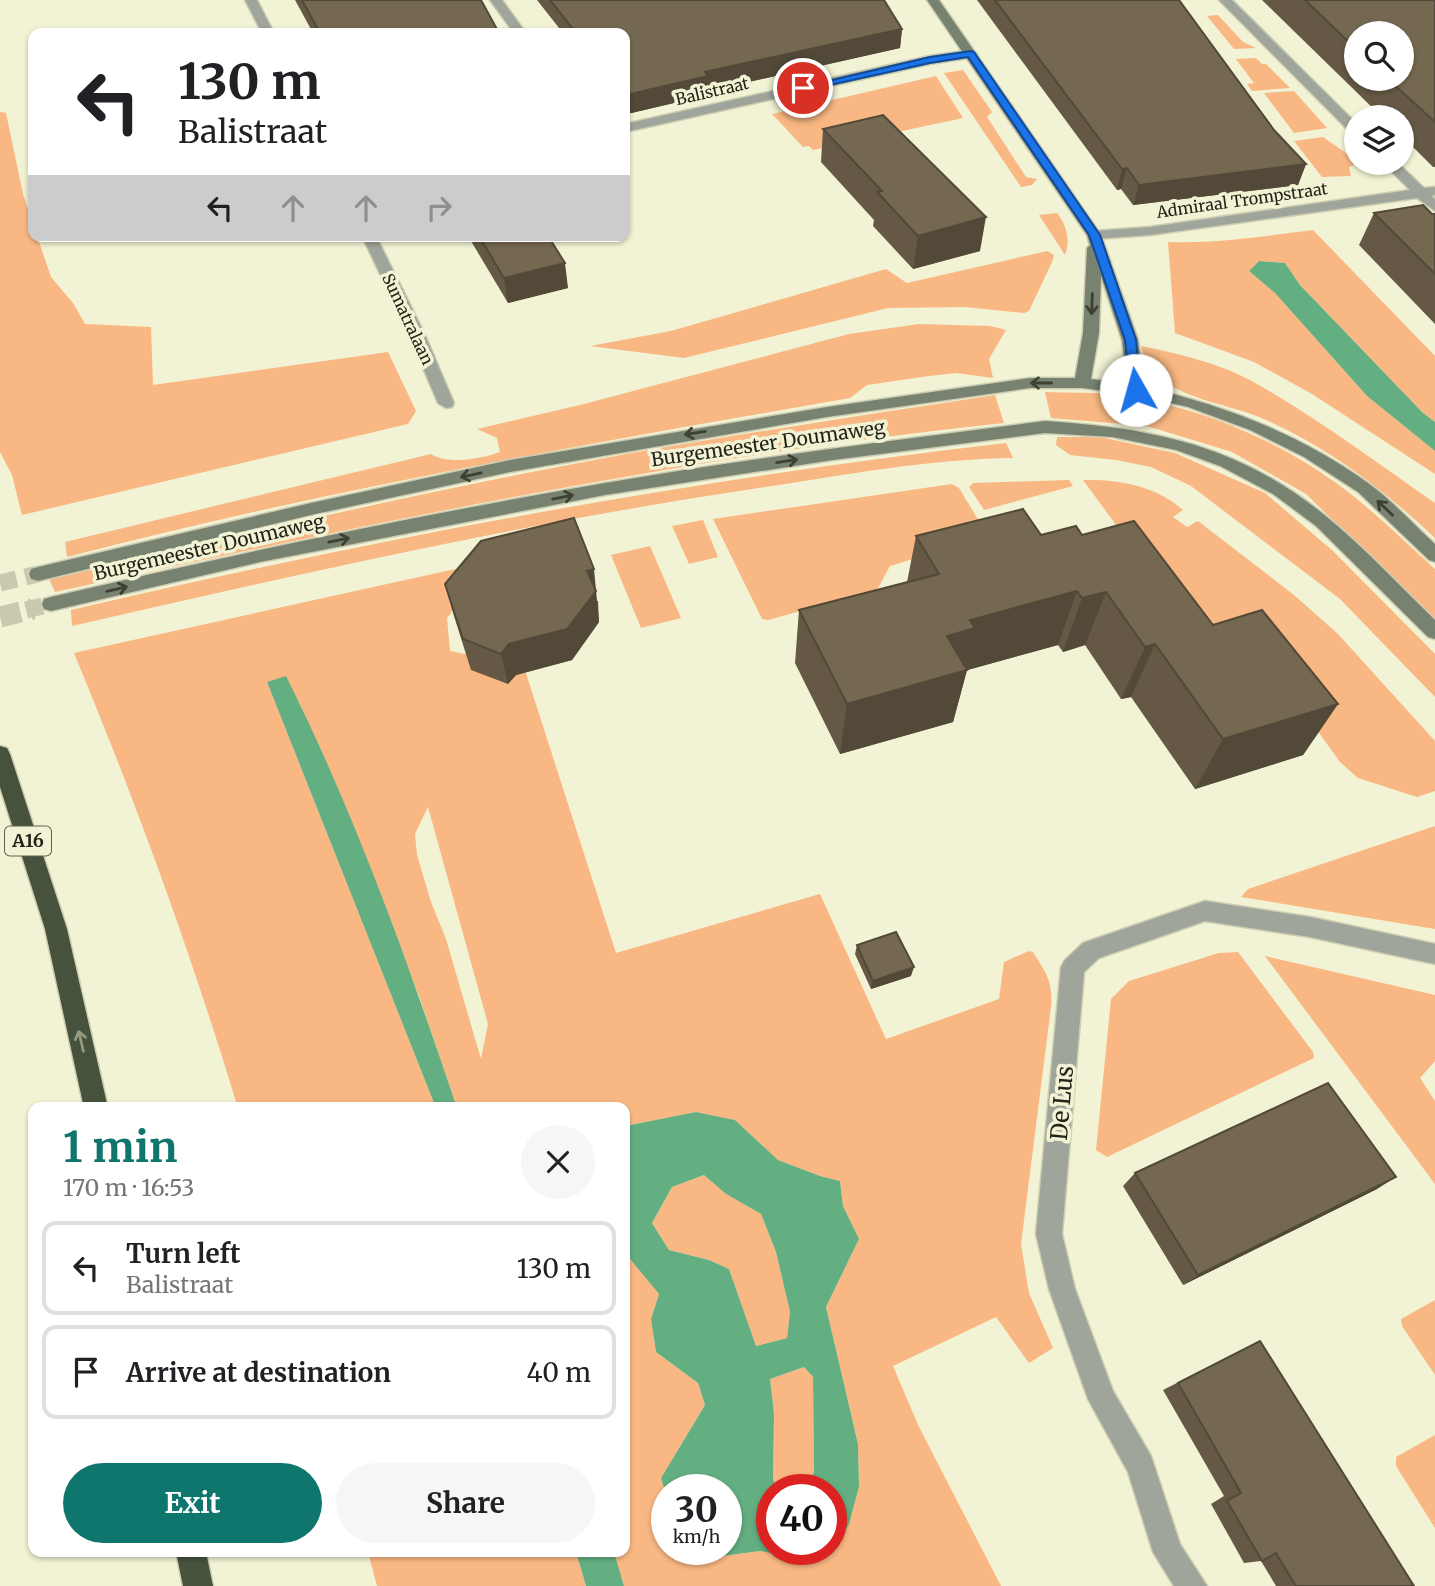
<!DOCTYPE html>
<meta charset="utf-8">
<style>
:root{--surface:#fff;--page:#f6f6f6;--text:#202124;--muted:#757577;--line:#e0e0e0;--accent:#0f766e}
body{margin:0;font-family:Merriweather,serif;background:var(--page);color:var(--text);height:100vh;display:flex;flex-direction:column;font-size:26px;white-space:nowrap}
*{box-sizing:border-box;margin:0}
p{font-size:23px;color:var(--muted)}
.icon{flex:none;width:38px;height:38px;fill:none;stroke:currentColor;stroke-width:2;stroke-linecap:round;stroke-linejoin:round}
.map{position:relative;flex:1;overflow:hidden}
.drawer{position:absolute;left:28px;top:1102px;width:602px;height:455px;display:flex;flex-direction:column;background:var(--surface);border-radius:14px;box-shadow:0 2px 5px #0004}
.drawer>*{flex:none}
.banner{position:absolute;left:28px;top:28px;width:602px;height:214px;border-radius:14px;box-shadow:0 2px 5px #0004;background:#fff;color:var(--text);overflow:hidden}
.fabs{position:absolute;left:1344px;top:21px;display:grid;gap:14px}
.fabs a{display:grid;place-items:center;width:70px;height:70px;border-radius:50%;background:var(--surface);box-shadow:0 2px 5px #0004;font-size:35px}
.speed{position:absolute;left:651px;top:1474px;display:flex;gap:14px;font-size:35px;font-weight:700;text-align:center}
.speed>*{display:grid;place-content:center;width:91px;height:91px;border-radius:50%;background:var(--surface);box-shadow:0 2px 5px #0004;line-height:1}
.speed small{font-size:18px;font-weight:400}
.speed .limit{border:10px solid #d22;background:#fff;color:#111}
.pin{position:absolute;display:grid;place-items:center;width:60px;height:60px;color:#fff;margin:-30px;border:4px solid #fff;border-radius:50%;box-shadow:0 2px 7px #0007}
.me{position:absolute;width:77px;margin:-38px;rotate:353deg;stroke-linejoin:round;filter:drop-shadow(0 0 5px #0008)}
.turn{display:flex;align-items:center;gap:24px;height:147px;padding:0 35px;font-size:32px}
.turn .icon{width:91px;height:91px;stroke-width:2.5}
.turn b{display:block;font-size:49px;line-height:60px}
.lanes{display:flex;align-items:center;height:66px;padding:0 35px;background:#0003;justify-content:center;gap:35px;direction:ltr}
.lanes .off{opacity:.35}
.round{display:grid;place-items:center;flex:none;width:74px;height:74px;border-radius:37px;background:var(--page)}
.summary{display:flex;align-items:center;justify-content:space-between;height:119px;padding:0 35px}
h1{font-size:42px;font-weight:700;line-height:52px;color:var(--accent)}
.button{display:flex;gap:14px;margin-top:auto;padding:14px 35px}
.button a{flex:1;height:80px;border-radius:42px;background:var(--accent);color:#fff;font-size:28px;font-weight:700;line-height:80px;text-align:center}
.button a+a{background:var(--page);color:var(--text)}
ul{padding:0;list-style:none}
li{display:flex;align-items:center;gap:21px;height:94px;margin:0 14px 10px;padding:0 21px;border:4px solid var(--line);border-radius:14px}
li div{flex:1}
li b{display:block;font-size:26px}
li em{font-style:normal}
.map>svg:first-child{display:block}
.green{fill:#f9b883;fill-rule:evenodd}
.water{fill:#63af81;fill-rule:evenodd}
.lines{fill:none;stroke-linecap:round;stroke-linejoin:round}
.secondary-tunnel-far1{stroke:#c9c9af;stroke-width:17;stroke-dasharray:17 9;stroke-linecap:butt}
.secondary-tunnel{stroke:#c9c9af;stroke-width:21;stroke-dasharray:21 10;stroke-linecap:butt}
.street-casing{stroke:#cdcdb2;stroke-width:3}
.secondary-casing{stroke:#cdcdb2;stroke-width:3}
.highway-casing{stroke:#cdcdb2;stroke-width:3}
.street{fill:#9fa59a;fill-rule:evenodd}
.secondary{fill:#788271;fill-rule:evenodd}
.highway{fill:#46523c;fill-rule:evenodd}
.wall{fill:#655945;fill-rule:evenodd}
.shaded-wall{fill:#524938}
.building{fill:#756850;stroke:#524938;stroke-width:2}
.oneway{stroke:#3d4033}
.oneway2{stroke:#939a80}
.route{fill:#1a73e8;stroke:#114b97;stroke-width:2}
.labels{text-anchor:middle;stroke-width:7;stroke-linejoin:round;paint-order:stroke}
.far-street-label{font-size:16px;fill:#242419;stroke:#f2f2d4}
.shield{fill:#f2f2d4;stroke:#626251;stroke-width:2}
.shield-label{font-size:18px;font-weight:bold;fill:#242419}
.street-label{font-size:19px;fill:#242419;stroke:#f2f2d4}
.near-street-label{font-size:23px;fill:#242419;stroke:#f2f2d4}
</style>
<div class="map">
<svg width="1435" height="1586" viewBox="0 0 1435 1586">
<rect width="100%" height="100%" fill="#f2f2d4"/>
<path class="green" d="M 1218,15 L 1243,42 L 1256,48 L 1234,49 L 1207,16 Z
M 1256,58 L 1262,64 L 1266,64 L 1290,88 L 1252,91 L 1247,84 L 1254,83 L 1236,59 Z
M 963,70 L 992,112 L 987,117 L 1026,177 L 1037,179 L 1032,185 L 1021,187 L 944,73 Z
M 936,76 L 963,118 L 813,150 L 809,146 L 803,147 L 772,114 Z
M 1294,91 L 1327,128 L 1294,133 L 1264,93 Z
M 0,112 L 6,113 L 23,194 L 33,224 L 33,236 L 37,236 L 51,277 L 73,303 L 85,324 L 151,327 L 153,385 L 388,352 L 416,411 L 408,424 L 22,515 L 12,475 L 0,452 Z
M 1323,137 L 1360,163 L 1349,167 L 1351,176 L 1322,177 L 1294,141 Z
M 1057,213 C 1066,224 1071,240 1065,255 L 1039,215 Z
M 1313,230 L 1435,356 L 1435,422 L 1423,413 L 1300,285 L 1285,263 L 1259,261 L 1249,271 L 1275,293 L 1367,396 L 1435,451 L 1435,474 L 1312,394 L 1254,362 L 1175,333 L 1168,242 C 1217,244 1265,236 1313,230 Z
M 1047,251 L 1054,255 L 1052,262 L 1029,311 L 1024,313 L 965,307 L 888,308 L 684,358 L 590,346 L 671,331 L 886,269 L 907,283 Z
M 919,324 L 990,326 L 1006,330 L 989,359 L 993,378 L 956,373 L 929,376 L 867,385 L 850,398 C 587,444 325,490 67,557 L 65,542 L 431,454 C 448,465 481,459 500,452 L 497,438 L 477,429 L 580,405 L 849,334 Z
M 1141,346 C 1180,354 1223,364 1257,384 C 1319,419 1377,463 1435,503 L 1435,538 C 1383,489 1325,445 1259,417 C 1229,405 1190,400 1164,381 C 1151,371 1145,361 1141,346 Z
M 1045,392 C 1066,393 1088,392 1109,394 C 1193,404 1276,438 1343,488 C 1376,513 1405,542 1435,569 L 1435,620 L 1306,494 L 1232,452 L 1147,426 L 1051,418 Z
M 995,395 L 1004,423 C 685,456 369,524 55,592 L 49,579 C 252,532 455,484 660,448 C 772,429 884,412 995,395 Z
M 1057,437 L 1100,437 L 1175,453 L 1265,493 L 1333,551 L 1435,654 L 1435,697 L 1340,599 L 1191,486 L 1151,467 L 1116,460 L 1070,455 L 1056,445 Z
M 1006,443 L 1013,458 C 924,459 834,477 746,490 C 519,524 295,575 72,626 L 71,610 C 379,538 692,479 1006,443 Z
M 1069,480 L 1073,486 L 984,510 L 969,487 L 973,483 Z
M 1083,480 C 1118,479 1157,486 1183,510 L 1173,517 L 1187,527 L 1198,521 L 1294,595 L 1338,634 L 1435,741 L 1435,791 L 1417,797 L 1358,778 L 1340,762 L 1294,698 L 1232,650 L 1136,552 Z
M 952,484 L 959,488 L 988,536 L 890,566 L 878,588 L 873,591 L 768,620 L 762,619 L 713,519 Z
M 703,520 L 718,557 L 689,564 L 672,526 Z
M 650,546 L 681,618 L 641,628 L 611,555 Z
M 514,556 L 480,575 L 447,618 L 450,651 L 491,659 L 522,661 L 616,953 L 820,894 L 886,1039 L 999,999 L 1004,962 L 1029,951 L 1033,952 C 1046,973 1053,981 1051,1007 L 1021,1244 L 1029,1293 L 1053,1348 L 1029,1363 L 996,1317 L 893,1366 L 919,1427 L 1001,1586 L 624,1586 L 614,1552 L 625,1552 L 625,1253 L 659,1294 L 651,1319 L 656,1352 L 698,1383 L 705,1405 L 661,1478 L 667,1499 L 667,1549 L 681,1549 L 685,1561 L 760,1551 L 801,1559 L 832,1554 L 849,1524 L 859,1487 L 858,1444 L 826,1307 L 859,1239 L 843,1206 L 840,1181 L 820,1176 L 778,1160 L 735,1120 L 696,1112 L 625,1126 L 625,1108 L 457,1108 L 420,999 L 358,840 L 299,702 L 267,682 L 436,1108 L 238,1108 C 191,953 136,802 74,653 ZM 428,807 L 488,1024 L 481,1059 L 446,939 L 431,902 L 417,855 L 415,834 Z
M 1435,826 L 1435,929 L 1241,897 L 1248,889 Z
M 1238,952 L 1313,1052 L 1314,1058 L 1107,1157 L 1096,1150 L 1111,999 L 1129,981 L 1219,953 Z
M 1265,956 L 1435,995 L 1435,1061 L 1420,1078 L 1435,1101 L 1435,1184 Z
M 704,1175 L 726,1194 L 761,1214 L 776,1252 L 790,1312 L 787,1338 L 756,1346 L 729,1269 L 709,1260 L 669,1250 L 652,1223 L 672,1187 Z
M 1435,1300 L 1435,1375 L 1402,1326 L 1401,1319 Z
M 804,1367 L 813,1377 L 814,1472 L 806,1489 L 779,1489 L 773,1480 L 774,1413 L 770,1379 Z
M 1435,1435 L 1435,1528 L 1396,1466 L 1396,1457 Z
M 368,1552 L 576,1552 L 586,1586 L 377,1586 Z"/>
<path class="water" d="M 1259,261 L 1285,263 L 1300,285 L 1423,413 L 1435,422 L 1435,451 L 1367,396 L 1275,293 L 1249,271 Z
M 286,676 C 355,814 408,962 457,1108 L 436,1108 L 267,682 Z
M 696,1112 L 735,1120 L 778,1160 L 820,1176 L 840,1181 L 843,1206 L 859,1239 L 826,1307 L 858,1444 L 859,1487 L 849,1524 L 832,1554 L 801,1559 L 760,1551 L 685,1561 L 681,1549 L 726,1549 L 726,1489 L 667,1489 L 667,1499 L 661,1478 L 705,1405 L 698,1383 L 656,1352 L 651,1319 L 659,1294 L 625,1253 L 625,1126 ZM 704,1175 L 726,1194 L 761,1214 L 776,1252 L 790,1312 L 787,1338 L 756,1346 L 729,1269 L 709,1260 L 669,1250 L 652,1223 L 672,1187 ZM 804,1367 L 813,1377 L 814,1472 L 806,1489 L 831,1489 L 831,1549 L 772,1549 L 772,1489 L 779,1489 L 773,1480 L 774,1413 L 770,1379 Z
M 576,1552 L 614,1552 L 624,1586 L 586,1586 Z"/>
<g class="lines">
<path class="secondary-tunnel-far1" d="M 0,583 L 38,574
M 26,610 L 51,604"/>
<path class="secondary-tunnel" d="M 0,617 L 33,609"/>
<defs>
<path id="street" d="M 245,0 L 257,0 L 274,33 L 262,33 Z
M 490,0 L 502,0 L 526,33 L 514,33 Z
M 1219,0 L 1232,0 L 1356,123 L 1356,134 L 1351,133 Z
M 971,50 L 977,54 L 975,57 L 930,64 L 625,132 L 625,124 L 930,56 Z
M 1383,163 L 1398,163 L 1424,188 L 1435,187 L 1435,195 L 1431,196 L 1435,199 L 1435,211 L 1417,198 L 1150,235 L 1094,239 L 1087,235 L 1094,231 L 1150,227 L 1410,190 Z
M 362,236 L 376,236 L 425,335 L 454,403 L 452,407 L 446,408 L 438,403 L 409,335 Z
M 1205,901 L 1310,917 L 1435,944 L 1435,964 L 1310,937 L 1205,921 L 1099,958 L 1084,972 L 1062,1234 L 1075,1289 L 1113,1391 L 1151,1456 L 1180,1544 L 1207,1586 L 1174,1586 L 1153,1552 L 1128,1472 L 1088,1399 L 1049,1289 L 1036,1234 L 1061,967 L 1065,960 L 1083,943 Z"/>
<path id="secondary" d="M 927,0 L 939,0 L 1101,235 L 1138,340 L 1144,387 C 1224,405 1300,434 1368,483 C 1392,500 1413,524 1435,544 L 1435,562 L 1429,560 L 1358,492 L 1304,457 L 1250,430 L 1188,407 L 1136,395 L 1082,388 L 1030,388 L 827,417 L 510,472 L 311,515 L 38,581 L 31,579 L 29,574 L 31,569 L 38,567 L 311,503 L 510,460 L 827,407 L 1030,378 L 1075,378 L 1083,333 L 1087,248 L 1090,245 L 1087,235 ZM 1101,276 L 1122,340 L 1127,384 L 1091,379 L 1099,333 Z
M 1045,421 C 1154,428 1241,446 1327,517 C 1365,548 1400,586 1435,620 L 1435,639 L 1428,637 L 1316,526 L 1273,494 L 1220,466 L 1176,450 L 1112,437 L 1045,433 L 833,460 L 605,495 L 260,562 L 51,611 L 44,609 L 42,604 L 44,599 L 51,597 C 235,554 419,515 605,483 C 751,458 898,440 1045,421 Z"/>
<path id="highway" d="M 0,746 L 7,748 L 10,754 L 67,929 L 108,1108 L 84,1108 L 45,929 L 0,787 Z
M 176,1552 L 206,1552 L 213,1586 L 183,1586 Z"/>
</defs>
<use href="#street" class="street-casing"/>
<use href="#secondary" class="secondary-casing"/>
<use href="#highway" class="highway-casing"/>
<use href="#street" class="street"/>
<use href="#secondary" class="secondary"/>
<use href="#highway" class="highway"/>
</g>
<path class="wall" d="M 295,0 L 481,0 L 499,33 L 313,33 Z
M 537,0 L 884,0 L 902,29 L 900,48 L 708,91 L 708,95 L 627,114 L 625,112 L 625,33 L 563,33 Z
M 977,0 L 1179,0 L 1274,130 L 1306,164 L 1298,185 L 1133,205 L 1121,189 L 1117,190 Z
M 1262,0 L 1435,0 L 1435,167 L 1433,167 L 1402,136 L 1402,117 L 1382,117 ZM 1356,33 L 1402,79 L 1356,79 Z
M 823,129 L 980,251 L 913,269 L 873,226 L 874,220 L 821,162 Z
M 1374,213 L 1435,214 L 1435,324 L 1359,245 Z
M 468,236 L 548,236 L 568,288 L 508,303 Z
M 1082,535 L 1213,625 L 1338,704 L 1303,755 L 1195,789 L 1131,697 L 1121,699 L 1085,645 L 1063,652 L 1058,645 L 967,670 L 953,722 L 840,754 L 795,663 L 799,610 L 907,582 L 916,536 Z
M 445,584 L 598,601 L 599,622 L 572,660 L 516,675 L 508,684 L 471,670 L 454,616 Z
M 857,945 L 911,976 L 871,989 L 855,954 Z
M 1135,1173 L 1377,1189 L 1183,1285 L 1123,1186 Z
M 1260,1341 L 1414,1586 L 1276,1586 L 1261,1561 L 1244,1563 L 1211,1504 L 1224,1496 L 1163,1390 Z"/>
<path class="shaded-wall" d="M 902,29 L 900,48 L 708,91 L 708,95 L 627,114 L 626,95 L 705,72 Z
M 1306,164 L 1298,185 L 1133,205 L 1139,185 Z
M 1127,168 L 1121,189 L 1117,190 L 1122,169 Z
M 986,217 L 980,251 L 913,269 L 918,236 Z
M 565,263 L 568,288 L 508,303 L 504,278 Z
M 594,569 L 599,622 L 572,660 L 516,675 L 508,684 L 501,654 L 509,644 L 587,571 Z
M 1077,591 L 1058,645 L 964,671 L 967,670 L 953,722 L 840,754 L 847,704 L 970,620 Z
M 1106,592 L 1085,645 L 1063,652 L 1082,598 Z
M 1155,644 L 1131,697 L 1121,699 L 1145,647 Z
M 1338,704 L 1303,755 L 1195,789 L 1223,739 Z
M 914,967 L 911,976 L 871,989 L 873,981 Z
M 1396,1177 L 1377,1189 L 1183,1285 L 1198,1275 Z"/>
<path class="building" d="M 302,0 L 481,0 L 499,33 L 320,33 Z
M 550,0 L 884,0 L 902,29 L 705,72 L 708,76 L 626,95 L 625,33 L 576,33 Z
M 995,0 L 1179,0 L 1274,130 L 1306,164 L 1139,185 L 1127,168 L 1122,169 Z
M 1305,0 L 1435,0 L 1435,122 L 1388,79 L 1402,79 L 1402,33 L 1356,33 L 1356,49 Z
M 883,115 L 986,217 L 918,236 L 877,192 L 882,191 L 823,129 Z
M 1423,205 L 1432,214 L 1435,214 L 1435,274 L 1374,213 Z
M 479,236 L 548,236 L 565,263 L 504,278 Z
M 1023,509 L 1041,535 L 1076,526 L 1082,535 L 1134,521 L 1213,625 L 1262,610 L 1338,704 L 1223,739 L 1155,644 L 1145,647 L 1106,592 L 1082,598 L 1077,591 L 970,620 L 975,628 L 947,636 L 967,670 L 847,704 L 799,610 L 939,574 L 916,536 Z
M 574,518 L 594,569 L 587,571 L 596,591 L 567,629 L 509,644 L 501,654 L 463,639 L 445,584 L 481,541 Z
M 896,932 L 914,967 L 873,981 L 857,945 Z
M 1328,1083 L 1396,1177 L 1198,1275 L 1135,1173 Z
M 1260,1341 L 1414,1586 L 1296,1586 L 1276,1553 L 1262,1561 L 1227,1501 L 1241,1493 L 1178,1383 Z"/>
<defs><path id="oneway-shaft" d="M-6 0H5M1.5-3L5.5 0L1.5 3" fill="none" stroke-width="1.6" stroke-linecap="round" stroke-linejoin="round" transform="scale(1.75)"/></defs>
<g class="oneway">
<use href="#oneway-shaft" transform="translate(1092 304) rotate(92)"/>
<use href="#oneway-shaft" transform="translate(1041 383) rotate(180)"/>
<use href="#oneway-shaft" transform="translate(695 433) rotate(171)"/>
<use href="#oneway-shaft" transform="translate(787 461) rotate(-9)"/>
<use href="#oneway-shaft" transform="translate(471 475) rotate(168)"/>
<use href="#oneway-shaft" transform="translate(563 497) rotate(-11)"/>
<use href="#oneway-shaft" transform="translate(1385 508) rotate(-137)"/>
<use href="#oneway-shaft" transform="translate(339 540) rotate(-11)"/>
<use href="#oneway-shaft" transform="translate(117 589) rotate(-13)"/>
</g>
<use class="oneway2" href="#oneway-shaft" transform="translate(81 1041) rotate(-103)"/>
<path class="route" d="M 971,51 L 974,52 L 1100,235 L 1136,340 L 1141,393 L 1132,393 L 1130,390 L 1125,340 L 1089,235 L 968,57 L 930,63 L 803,91 L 798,88 L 930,57 Z"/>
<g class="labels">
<g class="far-street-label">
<text transform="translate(712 91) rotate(-13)" y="6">Balistraat</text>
<text transform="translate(1242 200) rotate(-8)" y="6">Admiraal Trompstraat</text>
<text transform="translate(408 319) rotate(65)" y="6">Sumatralaan</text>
</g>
<rect class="shield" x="5" y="826.5" width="46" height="29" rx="5"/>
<g class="shield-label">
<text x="28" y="847">A16</text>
</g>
<g class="street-label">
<text transform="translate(768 443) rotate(-8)" y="7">Burgemeester Doumaweg</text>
<text transform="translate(209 547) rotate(-13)" y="7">Burgemeester Doumaweg</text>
</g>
<g class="near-street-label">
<text transform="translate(1062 1103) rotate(-85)" y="8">De Lus</text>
</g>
</g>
</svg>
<div class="fabs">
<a><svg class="icon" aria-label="search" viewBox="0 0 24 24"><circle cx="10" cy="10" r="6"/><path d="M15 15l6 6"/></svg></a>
<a><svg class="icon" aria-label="layers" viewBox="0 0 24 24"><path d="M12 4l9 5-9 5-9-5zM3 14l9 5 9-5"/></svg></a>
</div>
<div class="speed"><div>30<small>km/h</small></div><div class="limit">40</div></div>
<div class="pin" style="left:803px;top:88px;background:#d93025"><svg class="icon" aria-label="arrive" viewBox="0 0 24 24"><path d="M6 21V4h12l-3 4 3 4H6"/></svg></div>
<svg class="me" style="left:1136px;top:390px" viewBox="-20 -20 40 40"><circle r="19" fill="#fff"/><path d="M0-13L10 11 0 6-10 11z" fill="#1a73e8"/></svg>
<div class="banner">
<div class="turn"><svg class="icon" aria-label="left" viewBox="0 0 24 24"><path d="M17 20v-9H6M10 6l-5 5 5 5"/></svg><div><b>130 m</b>Balistraat</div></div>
<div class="lanes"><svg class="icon" aria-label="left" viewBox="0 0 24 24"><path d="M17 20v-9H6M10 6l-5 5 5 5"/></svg><svg class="icon off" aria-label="ahead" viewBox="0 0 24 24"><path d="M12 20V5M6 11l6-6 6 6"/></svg><svg class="icon off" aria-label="ahead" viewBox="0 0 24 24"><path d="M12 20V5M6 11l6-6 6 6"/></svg><svg class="icon off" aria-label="right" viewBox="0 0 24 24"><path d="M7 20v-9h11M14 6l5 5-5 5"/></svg></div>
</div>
<section class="drawer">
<div class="summary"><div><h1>1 min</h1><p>170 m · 16:53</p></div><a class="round"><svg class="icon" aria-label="close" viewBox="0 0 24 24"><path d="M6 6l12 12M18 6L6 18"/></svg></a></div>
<ul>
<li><svg class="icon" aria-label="left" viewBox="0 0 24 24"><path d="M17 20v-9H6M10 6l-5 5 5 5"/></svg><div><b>Turn left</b><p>Balistraat</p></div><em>130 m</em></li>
<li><svg class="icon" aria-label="arrive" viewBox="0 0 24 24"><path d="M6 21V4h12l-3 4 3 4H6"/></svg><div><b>Arrive at destination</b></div><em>40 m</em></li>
</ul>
<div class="button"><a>Exit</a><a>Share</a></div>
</section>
</div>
